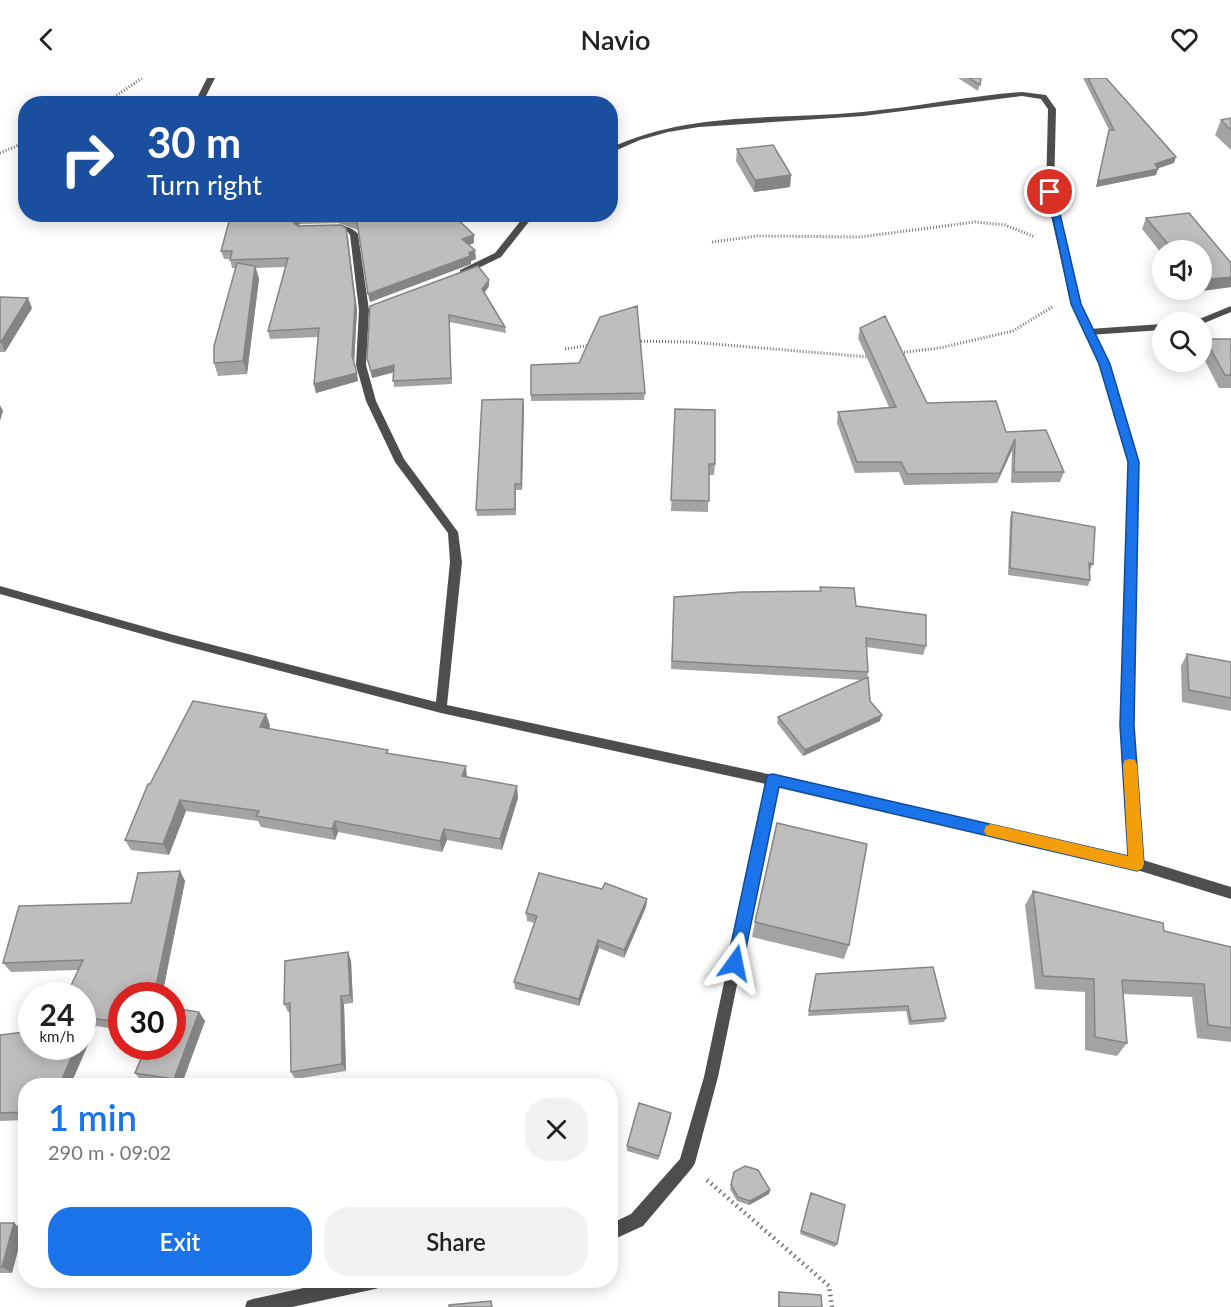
<!DOCTYPE html>
<meta charset="utf-8">
<style>
:root{--surface:#fff;--page:#f2f2f2;--text:#222;--muted:#767676;--accent:#1a73e8}
body{margin:0;font-family:Lato,sans-serif;background:var(--page);color:var(--text);height:100vh;display:flex;flex-direction:column;font-size:22px;white-space:nowrap}
*{box-sizing:border-box;margin:0}
p{font-size:20px;color:var(--muted)}
.icon{flex:none;width:33px;height:33px;fill:none;stroke:currentColor;stroke-width:2;stroke-linecap:round;stroke-linejoin:round}
.map{position:relative;flex:1;overflow:hidden}
.sheet{position:absolute;left:18px;top:1000px;width:600px;height:210px;display:flex;flex-direction:column;background:var(--surface);border-radius:24px;box-shadow:0 3px 15px #0003}
.sheet>*{flex:none}
.top-card{position:absolute;left:18px;top:18px;width:600px;height:126px;border-radius:24px;box-shadow:0 3px 15px #0003;background:#1a4fa0;color:#fff;overflow:hidden}
.controls{position:absolute;left:1152px;top:162px;display:grid;gap:12px}
.controls a{display:grid;place-items:center;width:60px;height:60px;border-radius:50%;background:var(--surface);box-shadow:0 3px 15px #0003;font-size:30px}
.speed{position:absolute;left:18px;top:904px;display:flex;gap:12px;font-size:30px;font-weight:700;text-align:center}
.speed>*{display:grid;place-content:center;width:78px;height:78px;border-radius:50%;background:var(--surface);box-shadow:0 3px 15px #0003;line-height:1}
.speed small{font-size:15px;font-weight:400}
.speed .limit{border:9px solid #d22;background:#fff;color:#111}
.pin{position:absolute;display:grid;place-items:center;width:51px;height:51px;color:#fff;margin:-26px;border:3px solid #fff;border-radius:50%;box-shadow:0 2px 6px #0007}
.me{position:absolute;width:66px;margin:-33px;rotate:12deg;stroke-linejoin:round;filter:drop-shadow(0 0 4px #0008)}
.turn{display:flex;align-items:center;gap:21px;height:126px;padding:0 30px;font-size:27px}
.turn .icon{width:78px;height:78px;stroke-width:2.5}
.turn b{display:block;font-size:42px;line-height:51px}
.round{display:grid;place-items:center;flex:none;width:63px;height:63px;border-radius:24px;background:var(--page)}
.head{display:flex;align-items:center;justify-content:space-between;height:102px;padding:0 30px}
h1{font-size:36px;font-weight:600;line-height:45px;color:var(--accent)}
.button{display:flex;gap:12px;margin-top:auto;padding:12px 30px}
.button a{flex:1;height:69px;border-radius:24px;background:var(--accent);color:#fff;font-size:24px;font-weight:600;line-height:69px;text-align:center}
.button a+a{background:var(--page);color:var(--text)}
header{display:flex;justify-content:space-between;align-items:center;height:78px;padding:0 30px;background:var(--surface);font-size:27px;font-weight:600}
.map>svg:first-child{display:block}
.lines{fill:none;stroke-linecap:round;stroke-linejoin:round}
.path-far1{stroke:#707070;stroke-width:3;stroke-dasharray:1 2;stroke-linecap:butt}
.path{stroke:#707070;stroke-width:4.5;stroke-dasharray:1.5 4;stroke-linecap:butt}
.service{fill:#4e4e4e;fill-rule:evenodd}
.minor{fill:#4e4e4e;fill-rule:evenodd}
.wall{fill:#a3a3a3}
.shaded-wall{fill:#858585}
.building{fill:#bebebe;stroke:#858585;stroke-width:1.5}
.route{fill:#1a73e8;stroke:#114b97;stroke-width:1.5}
.slow{fill:#f59e0b}
</style>
<header><svg class="icon" aria-label="back" viewBox="0 0 24 24"><path d="M15 5l-7 7 7 7"/></svg>Navio<svg class="icon" aria-label="heart" viewBox="0 0 24 24"><path d="M12 20l-8-8c-3-5 5-10 8-4 3-6 11-1 8 4z"/></svg></header>
<div class="map">
<svg width="1231" height="1229" viewBox="0 0 1231 1229">
<rect width="100%" height="100%" fill="#fff"/>
<g class="lines">
<path class="path-far1" d="M 104,26 L 142,0
M 0,75 L 26,64
M 712,164 L 757,158 L 860,159 L 975,144 L 1005,147 L 1035,159
M 635,263 L 689,264 L 869,279
M 565,271 L 591,267
M 898,275 L 939,270 L 1013,253 L 1052,229"/>
<path class="path" d="M 707,1102 L 829,1208 L 832,1229"/>
<path class="service" d="M 1231,228 L 1231,234 L 1202,246 L 1192,244 Z
M 1162,246 L 1162,252 L 1089,257 L 1084,254 L 1089,251 Z"/>
<path class="minor" d="M 207,0 L 215,0 L 204,22 L 198,22 L 197,20 Z
M 1022,14 L 1046,17 L 1056,31 L 1054,115 L 1081,226 L 1110,286 L 1139,384 L 1133,647 L 1143,782 L 1231,809 L 1231,821 L 1137,792 L 778,708 L 718,999 L 695,1085 L 692,1090 L 643,1148 L 610,1163 L 610,1146 L 631,1136 L 680,1081 L 704,999 L 766,706 L 441,635 L 174,565 L 0,516 L 0,508 L 174,557 L 436,624 L 450,484 L 448,455 L 395,384 L 366,323 L 356,287 L 359,232 L 350,157 L 347,153 L 331,153 L 327,150 C 336,144 351,148 358,156 L 369,232 L 366,287 L 376,323 L 404,381 L 458,454 L 462,484 L 447,627 L 773,697 L 1130,779 L 1121,647 L 1129,384 L 1100,286 L 1071,226 L 1046,115 L 1048,31 L 1041,21 L 1022,18 L 863,38 L 699,49 L 668,54 L 640,62 L 610,75 L 610,70 C 690,33 777,42 863,34 C 916,29 969,18 1022,14 Z
M 526,136 L 535,136 L 501,179 L 466,196 L 460,196 L 460,192 L 495,175 Z
M 336,1203 L 383,1203 L 381,1209 L 375,1211 L 292,1229 L 245,1229 L 247,1223 L 253,1221 Z"/>
</g>
<path class="wall" d="M 958,0 L 981,0 L 978,13 Z
M 1083,0 L 1106,0 L 1174,85 L 1158,90 L 1156,97 L 1096,109 L 1109,52 Z
M 1231,40 L 1231,72 L 1215,57 L 1221,42 Z
M 737,71 L 791,97 L 790,109 L 754,114 L 736,83 Z
M 1189,135 L 1231,185 L 1231,209 L 1194,214 L 1191,212 L 1202,212 L 1202,172 L 1162,172 L 1162,176 L 1142,151 L 1146,140 Z
M 231,136 L 356,136 L 357,140 L 474,157 L 474,165 L 469,167 L 476,181 L 471,183 L 471,186 L 370,224 L 358,152 L 338,145 L 300,146 L 297,147 L 348,158 L 357,232 L 354,285 L 358,303 L 316,315 L 314,306 L 318,259 L 270,261 L 268,253 L 286,189 L 256,190 L 259,201 L 247,296 L 218,298 L 214,285 L 236,190 L 232,190 L 230,181 L 224,181 L 221,173 Z
M 489,208 L 484,215 L 505,249 L 506,255 L 449,244 L 452,306 L 394,309 L 393,294 L 372,300 L 367,280 Z
M 0,219 L 32,230 L 5,274 L 0,274 Z
M 860,250 L 927,325 L 1006,354 L 1064,394 L 1060,404 L 1011,405 L 1012,372 L 997,405 L 904,407 L 899,394 L 855,395 L 837,345 L 838,334 L 889,329 L 858,260 Z
M 1205,261 L 1231,261 L 1231,310 L 1219,310 L 1202,277 L 1202,270 Z
M 645,315 L 644,322 L 531,323 L 531,317 Z
M 524,328 L 522,412 L 516,412 L 516,437 L 477,438 L 476,432 Z
M 675,331 L 715,386 L 714,397 L 709,397 L 708,434 L 671,433 Z
M 1012,434 L 1093,486 L 1090,492 L 1090,502 L 1088,508 L 1008,497 L 1010,440 Z
M 820,509 L 856,528 L 926,568 L 923,577 L 866,569 L 868,594 L 867,600 L 870,623 L 880,643 L 803,678 L 777,645 L 778,639 L 862,602 L 671,591 L 674,519 L 820,513 Z
M 1187,576 L 1231,584 L 1231,633 L 1182,624 L 1181,588 Z
M 266,636 L 270,648 L 269,651 L 388,675 L 467,699 L 518,720 L 502,772 L 447,762 L 442,774 L 338,754 L 335,762 L 261,749 L 258,743 L 186,733 L 169,777 L 131,772 L 125,762 L 150,706 Z
M 180,793 L 185,803 L 162,918 L 122,918 L 122,952 L 96,948 L 70,1008 L 26,1008 L 26,1042 L 0,1043 L 0,957 L 82,969 L 78,892 L 11,894 L 3,885 L 131,825 Z
M 602,811 L 647,821 L 646,829 L 624,880 L 599,870 L 579,928 L 515,911 L 514,904 L 534,845 L 527,843 L 526,835 Z
M 1033,813 L 1164,853 L 1231,869 L 1231,964 L 1197,960 L 1192,919 L 1123,916 L 1127,965 L 1117,978 L 1085,972 L 1085,914 L 1035,911 L 1025,827 Z
M 755,844 L 849,867 L 844,881 L 752,859 Z
M 348,874 L 351,883 L 353,925 L 344,926 L 346,993 L 295,1001 L 291,994 L 290,934 L 288,934 L 284,926 Z
M 816,896 L 946,940 L 944,944 L 909,947 L 906,933 L 808,938 Z
M 199,934 L 205,943 L 181,1008 L 171,1008 L 142,1004 L 135,995 Z
M 671,1039 L 658,1082 L 627,1073 L 627,1068 Z
M 734,1094 L 770,1112 L 769,1116 L 749,1127 L 737,1123 L 730,1111 Z
M 811,1115 L 837,1166 L 835,1169 L 800,1156 Z
M 0,1145 L 14,1145 L 23,1153 L 12,1195 L 0,1195 Z
M 779,1214 L 822,1229 L 778,1229 L 778,1217 Z"/>
<path class="shaded-wall" d="M 1176,79 L 1174,85 L 1153,92 L 1155,86 Z
M 1158,91 L 1156,97 L 1096,109 L 1098,103 Z
M 791,97 L 790,109 L 754,114 L 755,102 Z
M 298,137 L 300,146 L 295,149 L 293,144 L 293,141 Z
M 346,150 L 357,232 L 354,287 L 352,278 Z
M 474,157 L 474,165 L 463,169 L 462,161 Z
M 475,172 L 476,181 L 471,183 L 471,186 L 370,224 L 368,216 Z
M 255,188 L 259,201 L 247,296 L 243,283 Z
M 1231,199 L 1231,209 L 1194,214 L 1195,212 L 1202,212 L 1202,202 Z
M 489,202 L 489,208 L 483,217 L 482,211 Z
M 28,220 L 32,230 L 5,274 L 1,264 Z
M 394,287 L 395,294 L 372,300 L 371,293 Z
M 357,295 L 358,303 L 316,315 L 314,306 Z
M 523,321 L 524,328 L 522,412 L 521,406 Z
M 0,327 L 3,333 L 0,343 Z
M 1015,361 L 1012,372 L 997,405 L 1000,395 Z
M 266,636 L 270,648 L 264,661 L 260,649 Z
M 882,637 L 880,643 L 803,678 L 805,672 Z
M 466,688 L 467,700 L 462,698 Z
M 517,708 L 518,720 L 502,772 L 500,761 Z
M 180,722 L 186,733 L 169,777 L 163,766 Z
M 335,743 L 338,754 L 335,762 L 332,751 Z
M 444,751 L 447,762 L 442,774 L 440,763 Z
M 180,793 L 185,803 L 162,918 L 154,918 Z
M 647,821 L 646,829 L 624,880 L 624,872 Z
M 598,862 L 599,870 L 579,928 L 579,921 Z
M 348,874 L 351,883 L 353,925 L 350,917 Z
M 341,918 L 344,926 L 346,993 L 342,986 Z
M 199,934 L 205,943 L 181,1008 L 179,1008 L 174,1001 Z
M 89,940 L 96,948 L 70,1008 L 59,1008 L 76,969 L 82,969 L 82,954 Z
M 671,1035 L 671,1039 L 658,1082 L 659,1078 Z
M 770,1112 L 769,1116 L 749,1127 L 750,1123 Z
M 14,1145 L 23,1153 L 12,1195 L 2,1189 Z"/>
<path class="building" d="M 969,0 L 981,0 L 980,7 Z
M 1088,0 L 1106,0 L 1176,79 L 1155,86 L 1158,91 L 1098,103 L 1109,52 L 1114,52 Z
M 1231,40 L 1231,52 L 1221,42 Z
M 773,67 L 791,97 L 755,102 L 737,71 Z
M 1189,135 L 1231,185 L 1231,199 L 1202,202 L 1202,172 L 1173,172 L 1146,140 Z
M 231,136 L 329,136 L 298,137 L 293,141 L 293,144 L 298,148 L 341,147 L 346,150 L 355,224 L 352,278 L 357,295 L 314,306 L 319,250 L 268,253 L 288,180 L 230,182 L 232,173 L 221,173 Z
M 337,136 L 356,136 L 357,140 L 359,136 L 452,136 L 474,157 L 462,161 L 475,172 L 469,175 L 470,178 L 368,216 L 357,144 Z
M 237,185 L 255,188 L 243,283 L 214,285 L 214,268 Z
M 478,188 L 489,202 L 482,211 L 505,249 L 449,237 L 451,300 L 393,303 L 394,287 L 371,293 L 367,280 L 370,228 Z
M 0,219 L 28,220 L 1,264 L 0,264 Z
M 637,228 L 645,315 L 531,317 L 531,287 L 579,285 L 600,239 Z
M 885,238 L 927,325 L 996,323 L 1006,354 L 1046,352 L 1064,394 L 1014,394 L 1015,361 L 1000,395 L 907,396 L 901,384 L 857,384 L 838,334 L 896,329 L 860,250 Z
M 1205,261 L 1231,261 L 1231,297 L 1225,297 Z
M 523,321 L 521,406 L 515,406 L 515,431 L 476,432 L 482,322 Z
M 675,331 L 715,332 L 715,386 L 709,386 L 709,423 L 671,422 Z
M 1012,434 L 1095,449 L 1093,486 L 1089,485 L 1090,502 L 1010,490 Z
M 820,509 L 854,510 L 856,528 L 926,537 L 926,568 L 866,560 L 868,594 L 672,583 L 674,519 L 741,514 L 821,513 Z
M 1187,576 L 1231,584 L 1231,620 L 1189,612 Z
M 868,599 L 870,623 L 882,637 L 805,672 L 778,639 Z
M 193,623 L 266,636 L 260,649 L 388,672 L 386,675 L 466,688 L 462,698 L 517,708 L 500,761 L 444,751 L 440,763 L 335,743 L 332,751 L 256,738 L 259,733 L 180,722 L 163,766 L 125,762 L 148,706 L 150,706 Z
M 777,745 L 867,766 L 849,867 L 755,844 Z
M 180,793 L 154,918 L 122,918 L 122,944 L 89,940 L 82,954 L 82,918 L 66,918 L 83,882 L 3,885 L 19,828 L 131,825 L 138,795 Z
M 539,795 L 602,811 L 605,805 L 647,821 L 624,872 L 598,862 L 579,921 L 514,904 L 537,838 L 526,835 Z
M 1033,813 L 1163,845 L 1164,853 L 1231,869 L 1231,950 L 1208,947 L 1204,906 L 1122,902 L 1127,965 L 1095,959 L 1094,901 L 1043,898 Z
M 348,874 L 350,917 L 341,918 L 342,986 L 291,994 L 290,925 L 284,926 L 285,883 Z
M 933,889 L 946,940 L 911,943 L 908,928 L 809,933 L 816,896 Z
M 172,930 L 199,934 L 174,1001 L 135,995 L 146,969 L 172,969 Z
M 32,953 L 32,969 L 76,969 L 59,1008 L 26,1008 L 26,1034 L 0,1035 L 0,957 Z
M 639,1025 L 671,1035 L 659,1078 L 627,1068 Z
M 745,1088 L 758,1092 L 770,1112 L 750,1123 L 738,1119 L 731,1107 L 734,1094 Z
M 811,1115 L 845,1127 L 837,1166 L 801,1153 Z
M 0,1145 L 14,1145 L 2,1189 L 0,1189 Z
M 779,1214 L 821,1217 L 822,1229 L 779,1229 Z
M 491,1223 L 492,1229 L 449,1229 L 449,1227 Z"/>
<path class="route" d="M 1047,112 L 1055,114 L 1081,226 L 1110,286 L 1139,384 L 1134,647 L 1144,786 L 1142,791 L 1137,793 L 779,709 L 743,885 L 741,890 L 735,892 L 729,890 L 727,885 L 766,702 L 768,697 L 773,696 L 1128,778 L 1120,647 L 1128,384 L 1099,286 L 1071,226 Z"/>
<path class="slow" d="M 1130,681 L 1135,682 L 1137,687 L 1144,786 L 1142,791 L 1137,793 L 986,757 L 984,753 L 986,748 L 991,746 L 1128,778 L 1123,687 L 1125,682 Z"/>
</svg>
<div class="controls">
<a><svg class="icon" aria-label="sound" viewBox="0 0 24 24"><path d="M4 9h4l5-4v14l-5-4H4zM17 9q2 3 0 6"/></svg></a>
<a><svg class="icon" aria-label="search" viewBox="0 0 24 24"><circle cx="10" cy="10" r="6"/><path d="M15 15l6 6"/></svg></a>
</div>
<div class="speed"><div>24<small>km/h</small></div><div class="limit">30</div></div>
<div class="pin" style="left:1050px;top:114px;background:#d93025"><svg class="icon" aria-label="arrive" viewBox="0 0 24 24"><path d="M6 21V4h12l-3 4 3 4H6"/></svg></div>
<svg class="me" style="left:735px;top:885px" viewBox="-20 -20 40 40"><path d="M0-17L14 15 0 8-14 15z" fill="#1a73e8" stroke="#fff" stroke-width="4"/></svg>
<div class="top-card">
<div class="turn"><svg class="icon" aria-label="right" viewBox="0 0 24 24"><path d="M7 20v-9h11M14 6l5 5-5 5"/></svg><div><b>30 m</b>Turn right</div></div>
</div>
<section class="sheet">
<div class="head"><div><h1>1 min</h1><p>290 m · 09:02</p></div><a class="round"><svg class="icon" aria-label="close" viewBox="0 0 24 24"><path d="M6 6l12 12M18 6L6 18"/></svg></a></div>
<div class="button"><a>Exit</a><a>Share</a></div>
</section>
</div>
